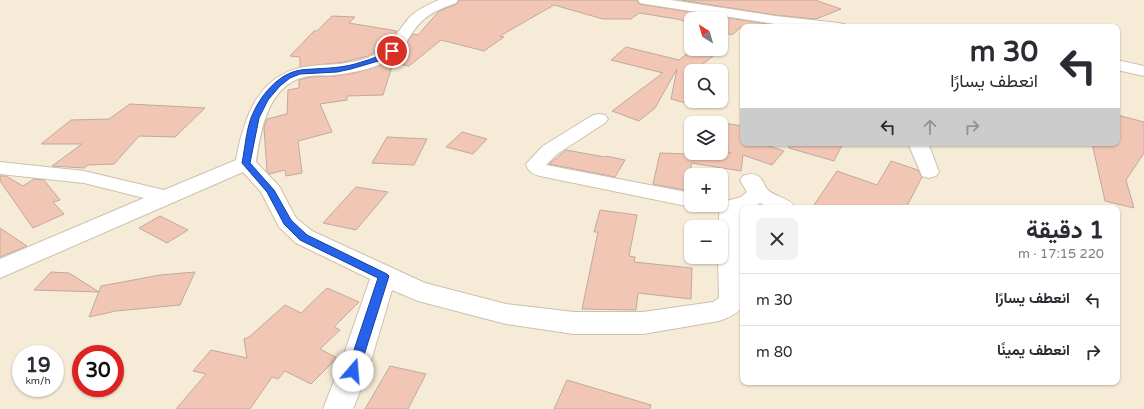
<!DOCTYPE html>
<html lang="ar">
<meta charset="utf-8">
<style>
:root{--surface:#fff;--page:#f2f2f3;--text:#2b2b33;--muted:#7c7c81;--line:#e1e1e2}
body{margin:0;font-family:"Varela Round",Vazirmatn,sans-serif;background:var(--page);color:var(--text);direction:rtl;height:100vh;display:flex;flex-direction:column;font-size:15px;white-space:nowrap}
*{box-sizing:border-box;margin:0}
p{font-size:13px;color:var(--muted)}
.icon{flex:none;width:22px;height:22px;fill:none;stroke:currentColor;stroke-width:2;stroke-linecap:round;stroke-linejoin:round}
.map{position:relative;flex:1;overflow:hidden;direction:ltr}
.side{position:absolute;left:740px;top:205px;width:380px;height:180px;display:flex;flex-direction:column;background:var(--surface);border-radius:8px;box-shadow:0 1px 3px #0004;direction:rtl}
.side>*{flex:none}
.banner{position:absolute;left:740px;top:24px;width:380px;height:122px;border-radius:8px;box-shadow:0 1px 3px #0004;direction:rtl;background:#fff;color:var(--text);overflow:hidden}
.needle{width:26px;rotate:323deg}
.controls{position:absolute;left:684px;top:12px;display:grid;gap:8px}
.controls a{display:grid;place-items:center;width:44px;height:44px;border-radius:8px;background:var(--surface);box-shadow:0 1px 3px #0004;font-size:20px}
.speed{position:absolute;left:12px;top:345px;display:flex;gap:8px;font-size:20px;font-weight:700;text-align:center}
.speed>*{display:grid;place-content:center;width:52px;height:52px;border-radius:50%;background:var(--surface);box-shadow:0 1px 3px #0004;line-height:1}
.speed small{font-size:10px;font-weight:400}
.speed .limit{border:6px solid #d22;background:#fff;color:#111}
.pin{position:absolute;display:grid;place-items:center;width:34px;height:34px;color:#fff;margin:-17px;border:2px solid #fff;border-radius:50%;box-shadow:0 1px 4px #0007}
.me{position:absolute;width:44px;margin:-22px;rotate:18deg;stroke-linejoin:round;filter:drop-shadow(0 0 3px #0008)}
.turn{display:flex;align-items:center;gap:14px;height:84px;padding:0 16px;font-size:18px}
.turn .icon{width:52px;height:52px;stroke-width:2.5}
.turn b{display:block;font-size:28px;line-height:34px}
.lanes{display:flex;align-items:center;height:38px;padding:0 16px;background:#0003;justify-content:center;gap:20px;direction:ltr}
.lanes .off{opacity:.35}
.round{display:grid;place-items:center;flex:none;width:42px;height:42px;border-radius:8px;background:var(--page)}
.summary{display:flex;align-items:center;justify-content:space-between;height:68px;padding:0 16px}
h1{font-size:24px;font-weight:700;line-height:30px}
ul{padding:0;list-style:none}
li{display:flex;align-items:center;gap:12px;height:52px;padding:0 16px;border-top:1px solid var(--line)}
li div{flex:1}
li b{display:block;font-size:15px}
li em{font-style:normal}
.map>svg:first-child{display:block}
.building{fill:#f2c6b4;stroke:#c0a99f}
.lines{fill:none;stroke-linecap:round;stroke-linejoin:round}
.minor-casing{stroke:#cbc1ad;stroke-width:2}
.minor{fill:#fff;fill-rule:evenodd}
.route{fill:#2563eb;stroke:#184099}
</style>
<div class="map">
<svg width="1144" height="409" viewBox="0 0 1144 409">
<rect width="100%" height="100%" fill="#f6ebd6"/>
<path class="building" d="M 459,0 L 637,0 L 639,4 L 645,5 L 787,27 L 741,27 L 732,35 L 721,31 L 721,19 L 691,19 L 691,23 L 677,19 L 639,13 L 631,19 L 603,19 L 554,5 L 500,36 L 504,37 L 484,51 L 441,40 L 409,66 L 393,63 L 383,95 L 347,96 L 347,100 L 320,104 L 332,132 L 298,141 L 302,173 L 286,176 L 285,170 L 269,174 L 267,171 L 264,128 L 267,119 L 287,114 L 288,90 L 299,88 L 299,80 L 310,77 L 335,76 L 355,73 L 389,62 L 399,54 L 413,34 L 418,35 L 439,11 L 457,4 Z
M 681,0 L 815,0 L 841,9 L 816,19 L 775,15 Z
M 332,16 L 355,17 L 349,23 L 397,31 L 385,46 L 368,56 L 344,62 L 300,67 L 300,57 L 290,56 L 314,31 L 317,31 Z
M 626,47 L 679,60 L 693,49 L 708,49 L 718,52 L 703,64 L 716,68 L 713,71 L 691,71 L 691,101 L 702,101 L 697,106 L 671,99 L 677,69 L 655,108 L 639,121 L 612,111 L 663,73 L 611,60 Z
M 130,104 L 205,108 L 175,137 L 139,136 L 114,164 L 88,165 L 84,168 L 52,166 L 82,144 L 41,144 L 71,120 L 109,119 Z
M 1117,115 L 1144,122 L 1144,153 L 1126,180 L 1134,208 L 1105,201 L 1092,143 L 1117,143 Z
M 696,119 L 743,126 L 743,143 L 760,143 L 784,151 L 772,165 L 743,155 L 741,171 L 691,163 L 691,191 L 653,184 L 660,153 L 688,154 L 688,153 L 731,153 L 721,149 L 721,123 L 694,123 Z
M 462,132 L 487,139 L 473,154 L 446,147 Z
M 387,137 L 427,139 L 414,165 L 372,163 Z
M 789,143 L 843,143 L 834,161 L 789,148 Z
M 566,150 L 605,157 L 606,156 L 625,160 L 615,177 L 549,164 Z
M 891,161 L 918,170 L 922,177 L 906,208 L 812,208 L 837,171 L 877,185 Z
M 0,176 L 6,176 L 23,186 L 34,179 L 44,180 L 60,200 L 53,202 L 64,214 L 33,228 L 0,181 Z
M 356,187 L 388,192 L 356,230 L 323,223 Z
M 600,210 L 637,215 L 629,256 L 635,257 L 634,262 L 692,268 L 691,299 L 638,293 L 636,310 L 582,309 L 598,232 L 594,232 Z
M 160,216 L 188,230 L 167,243 L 139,228 Z
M 0,228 L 27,246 L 0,257 Z
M 51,272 L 69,273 L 99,292 L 34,290 Z
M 195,272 L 180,305 L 116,311 L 89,317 L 101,286 L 160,275 Z
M 327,288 L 359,302 L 334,327 L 340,330 L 320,349 L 337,358 L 311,384 L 285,371 L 278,379 L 272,377 L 250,409 L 176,409 L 206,374 L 193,371 L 211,350 L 247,358 L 244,339 L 249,337 L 285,305 L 301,313 Z
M 390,366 L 426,374 L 408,409 L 365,409 Z
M 567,380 L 651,405 L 650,409 L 554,409 Z"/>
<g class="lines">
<defs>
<path id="minor" d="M 439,0 L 458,0 L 456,3 C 442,8 429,13 419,24 C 408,36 403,53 388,61 C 372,69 352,73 335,75 C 326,76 318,75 310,76 C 269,81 261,128 256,162 L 279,186 L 296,218 L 312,231 L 425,283 L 506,304 L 574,312 L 643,312 L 713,302 L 719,298 L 718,257 L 721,257 L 721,227 L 718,227 L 720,207 L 723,202 L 741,197 L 747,192 L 740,180 L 743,176 C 748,174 753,173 758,176 C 763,179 764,185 767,189 C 774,197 789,197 796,208 L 768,208 L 760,203 L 753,208 L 743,208 L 741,224 L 743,305 C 738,314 728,318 719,321 L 643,334 L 574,334 L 506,324 L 418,301 L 392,290 L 368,371 L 353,409 L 323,409 L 338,371 L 370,279 L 296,243 L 279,227 L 261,192 L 243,172 L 0,278 L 0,259 L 144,198 L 84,183 L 0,174 L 0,162 L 84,171 L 164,190 L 236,160 C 244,115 260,71 311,66 C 333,64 355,65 376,54 C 391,47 398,31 408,19 C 417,9 428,5 439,0 Z
M 638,0 L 671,0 L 775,16 L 839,23 L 844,24 L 846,27 L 800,27 L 775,24 L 645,4 L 640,3 Z
M 1117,60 L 1144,66 L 1144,76 L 1117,70 Z
M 599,114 L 605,115 L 608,119 L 605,123 L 557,154 L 546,165 L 691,193 L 691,205 L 698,205 L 691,207 L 540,176 C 533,174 528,172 526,164 L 543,146 L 593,115 Z
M 908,143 L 928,143 L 939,172 L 936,176 L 929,178 L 922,176 Z"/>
</defs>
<use href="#minor" class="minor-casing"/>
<use href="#minor" class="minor"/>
</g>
<path class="route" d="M 389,50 L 395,51 L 385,59 L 351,69 L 337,72 L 300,74 L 290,78 L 280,86 L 268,100 L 259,118 L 250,163 L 274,190 L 291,220 L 307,235 L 387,274 L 389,276 L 359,371 L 357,375 L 353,376 L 348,375 L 347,371 L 378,278 L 300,240 L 284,224 L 267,192 L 242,163 C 245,148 246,132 251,118 C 259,97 278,73 301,70 C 319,68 337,69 355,64 C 368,60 379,57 389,50 Z"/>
</svg>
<div class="controls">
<a><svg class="needle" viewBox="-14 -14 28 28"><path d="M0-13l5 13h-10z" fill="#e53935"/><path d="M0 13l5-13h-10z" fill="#7c7c81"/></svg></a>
<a><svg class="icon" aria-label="search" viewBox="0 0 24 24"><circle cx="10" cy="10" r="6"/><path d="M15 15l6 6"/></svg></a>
<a><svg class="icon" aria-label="layers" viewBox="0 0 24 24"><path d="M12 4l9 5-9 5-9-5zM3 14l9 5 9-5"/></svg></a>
<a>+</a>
<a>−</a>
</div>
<div class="speed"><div>19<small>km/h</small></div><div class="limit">30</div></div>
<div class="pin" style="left:392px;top:51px;background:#d93025"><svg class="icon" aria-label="arrive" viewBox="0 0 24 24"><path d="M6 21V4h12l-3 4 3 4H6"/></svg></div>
<svg class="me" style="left:353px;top:371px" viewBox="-20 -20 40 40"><circle r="19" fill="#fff"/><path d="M0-13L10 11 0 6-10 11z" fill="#2563eb"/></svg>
<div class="banner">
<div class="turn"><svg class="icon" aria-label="left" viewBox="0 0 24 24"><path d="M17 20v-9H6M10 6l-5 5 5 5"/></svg><div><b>30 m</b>انعطف يسارًا</div></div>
<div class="lanes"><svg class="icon" aria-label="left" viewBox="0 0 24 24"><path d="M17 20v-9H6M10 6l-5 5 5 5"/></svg><svg class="icon off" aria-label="ahead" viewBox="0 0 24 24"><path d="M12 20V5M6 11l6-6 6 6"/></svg><svg class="icon off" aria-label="right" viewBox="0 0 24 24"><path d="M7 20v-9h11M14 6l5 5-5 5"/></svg></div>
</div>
<section class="side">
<div class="summary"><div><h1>1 دقيقة</h1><p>220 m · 17:15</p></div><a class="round"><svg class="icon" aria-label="close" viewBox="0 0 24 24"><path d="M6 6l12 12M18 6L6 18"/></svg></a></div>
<ul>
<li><svg class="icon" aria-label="left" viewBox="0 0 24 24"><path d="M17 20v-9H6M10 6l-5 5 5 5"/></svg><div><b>انعطف يسارًا</b></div><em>30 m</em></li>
<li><svg class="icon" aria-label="right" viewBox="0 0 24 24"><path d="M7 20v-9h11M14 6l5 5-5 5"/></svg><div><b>انعطف يمينًا</b></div><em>80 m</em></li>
</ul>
</section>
</div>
